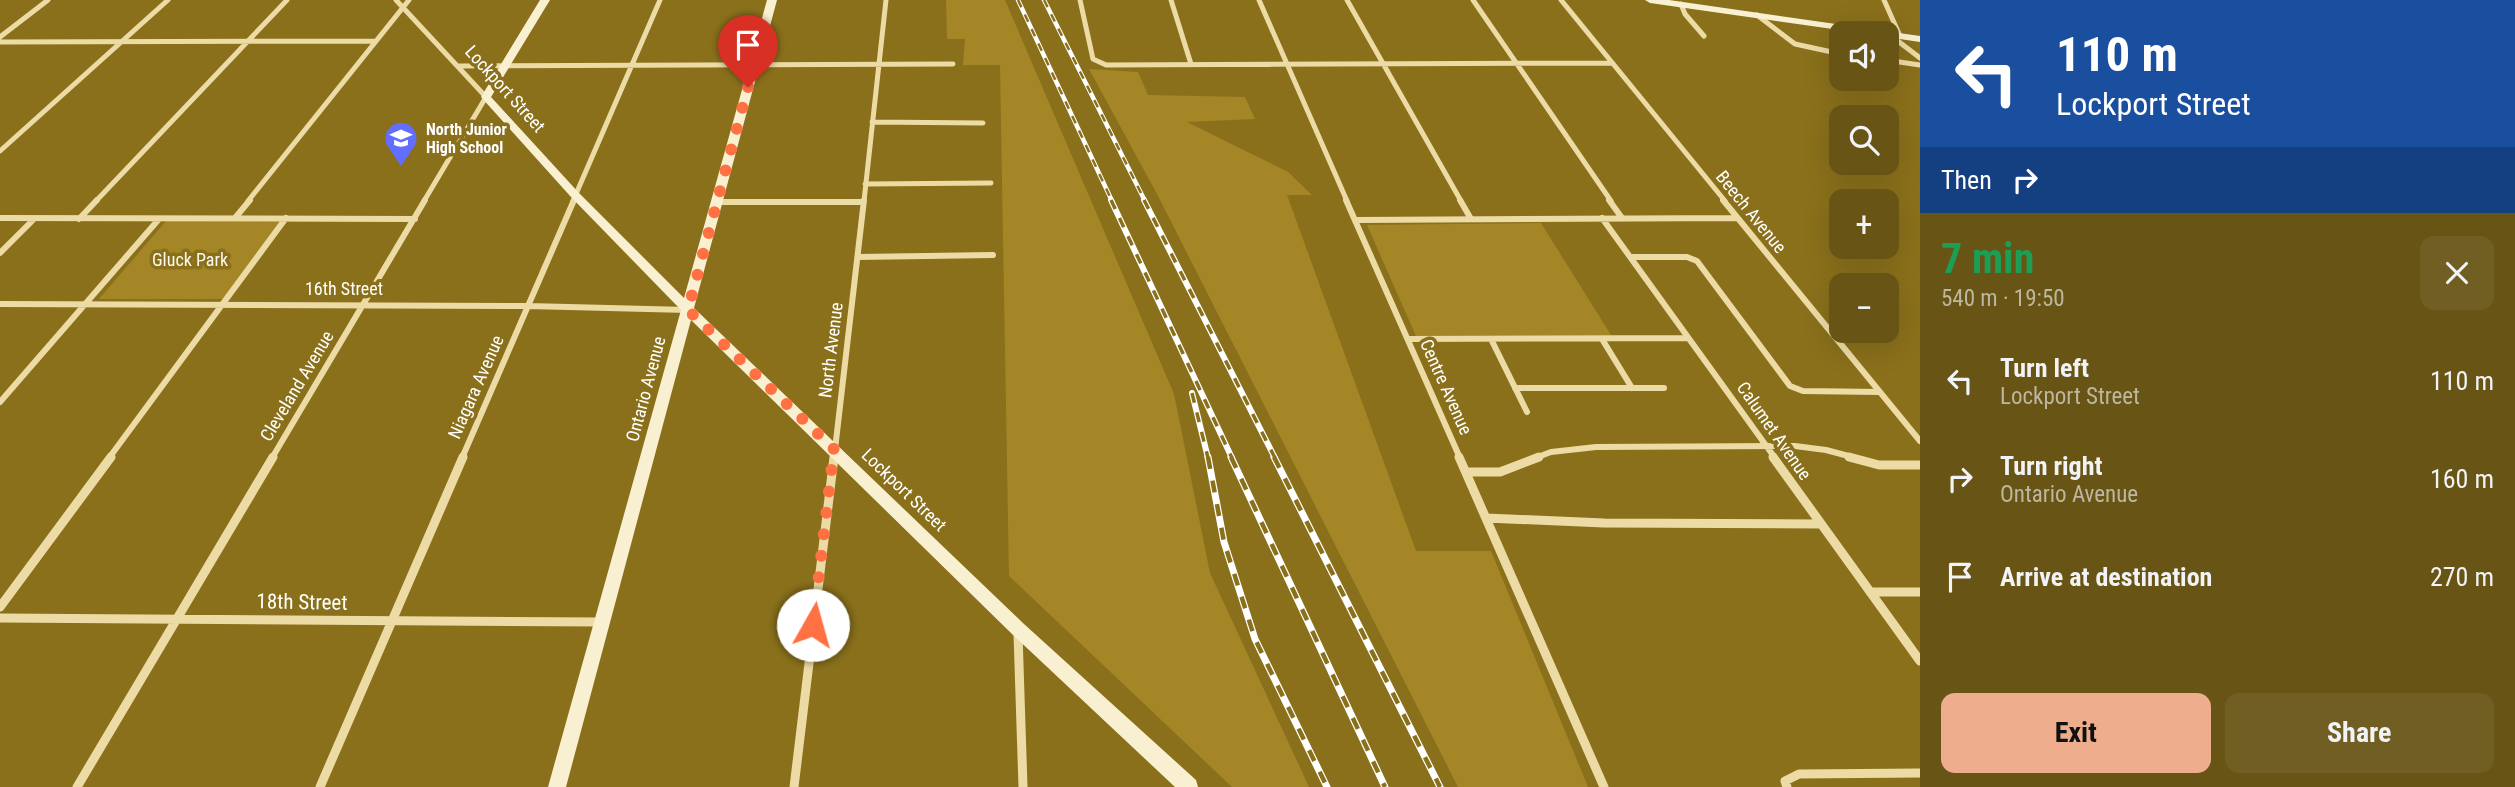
<!DOCTYPE html>
<meta charset="utf-8">
<style>
:root{--surface:#685414;--page:#705e22;--text:#f1f3f6;--muted:#bdb7a0;--accent:#eead8d}
body{margin:0;font-family:"Roboto Condensed",sans-serif;background:var(--page);color:var(--text);height:100vh;display:flex;flex-direction:column;font-size:26px;white-space:nowrap}
*{box-sizing:border-box;margin:0}
p{font-size:23px;color:var(--muted)}
.icon{flex:none;width:38px;height:38px;fill:none;stroke:currentColor;stroke-width:2;stroke-linecap:round;stroke-linejoin:round}
.map{position:relative;flex:1;overflow:hidden}
.sheet{display:flex;flex-direction:column;background:var(--surface);width:595px}
.sheet>*{flex:none}
.banner{background:#1a4fa0;color:#fff;overflow:hidden}
.controls{position:absolute;left:1829px;top:21px;display:grid;gap:14px}
.controls a{display:grid;place-items:center;width:70px;height:70px;border-radius:14px;background:var(--surface);box-shadow:0 7px 28px #0002;font-size:35px}
.pin{position:absolute;display:grid;place-items:center;width:60px;height:60px;color:#fff;margin:-72px -30px;border-radius:50% 50% 50% 0;rotate:-45deg;box-shadow:0 0 7px #0007}
.pin .icon{rotate:45deg}
.me{position:absolute;width:77px;margin:-38px;rotate:7deg;stroke-linejoin:round;filter:drop-shadow(0 0 5px #0008)}
.turn{display:flex;align-items:center;gap:24px;height:147px;padding:0 21px;font-size:32px}
.turn .icon{width:91px;height:91px;stroke-width:2.5}
.turn b{display:block;font-size:49px;line-height:60px}
.then{display:flex;align-items:center;height:66px;padding:0 21px;background:#0003;gap:14px;font-size:26px}
.round{display:grid;place-items:center;flex:none;width:74px;height:74px;border-radius:14px;background:var(--page)}
.summary{display:flex;align-items:center;justify-content:space-between;height:119px;padding:0 21px}
h1{font-size:42px;font-weight:700;line-height:52px;color:#1e9e55}
.cta{display:flex;gap:14px;margin-top:auto;padding:14px 21px}
.cta a{flex:1;height:80px;border-radius:14px;background:var(--accent);color:#111;font-size:28px;font-weight:700;line-height:80px;text-align:center}
.cta a+a{background:var(--page);color:var(--text)}
ul{padding:0;list-style:none}
li{display:flex;align-items:center;gap:21px;height:98px;padding:0 21px}
li div{flex:1}
li b{display:block;font-size:26px}
li em{font-style:normal}
main{display:flex;flex:1;min-height:0}
.map>svg:first-child{display:block}
.green{fill:#a58627}
.lines{fill:none;stroke-linecap:round;stroke-linejoin:round}
.street-far2{stroke:#eddba5;stroke-width:5}
.street-far1{stroke:#eddba5;stroke-width:6}
.street{stroke:#eddba5;stroke-width:9}
.secondary{fill:#f9f0d1;fill-rule:evenodd}
.rail-far2-casing{stroke:#fff;stroke-width:4.5}
.rail-far1-casing{stroke:#fff;stroke-width:6}
.rail-casing{stroke:#fff;stroke-width:7}
.rail-far2{stroke:#8a701b;stroke-width:2.5;stroke-dasharray:8;stroke-linecap:butt}
.rail-far1{stroke:#8a701b;stroke-width:3.5;stroke-dasharray:10;stroke-linecap:butt}
.rail{stroke:#8a701b;stroke-width:4.5;stroke-dasharray:12;stroke-linecap:butt}
.route{stroke:#ff7043;stroke-width:12;stroke-dasharray:0 21.6}
.labels{text-anchor:middle;stroke-width:7;stroke-linejoin:round;paint-order:stroke}
.far-poi-label{font-size:16px;font-weight:bold;fill:#fff;stroke:#8a701b;text-anchor:start}
.street-label{font-size:18px;fill:#fff;stroke:#8a701b}
.park-label{font-size:18px;fill:#fdf9ec;stroke:#8a701b}
.near-street-label{font-size:21px;fill:#fff;stroke:#8a701b}
</style>
<main>
<div class="map">
<svg width="1920" height="787" viewBox="0 0 1920 787">
<rect width="100%" height="100%" fill="#8a701b"/>
<path class="green" d="M 946,0 L 1005,0 L 1174,394 L 1210,573 L 1309,787 L 1232,787 L 1009,576 L 1000,65 L 963,65 L 965,39 L 947,39 Z
M 1089,69 L 1138,72 L 1148,95 L 1245,97 L 1255,119 L 1187,122 L 1288,172 L 1312,195 L 1287,195 L 1416,551 L 1491,551 L 1588,787 L 1458,787 L 1157,194 Z
M 166,221 L 281,222 L 224,299 L 99,299 Z
M 1541,223 L 1611,335 L 1416,336 L 1367,225 Z"/>
<g class="lines">
<path class="street-far2" d="M 396,0 L 486,97 L 424,201
M 1080,0 L 1093,59 L 1106,65 L 1612,63
M 1171,0 L 1191,64
M 1259,0 L 1347,201
M 1347,0 L 1461,201
M 1473,0 L 1611,201
M 1561,0 L 1725,201
M 1884,0 L 1900,36
M 1681,4 L 1685,14 L 1704,36
M 1757,15 L 1795,44 L 1841,54
M 1890,35 L 1920,58
M 0,37 L 48,0
M 0,42 L 376,41
M 1886,60 L 1920,65
M 459,66 L 953,64
M 872,122 L 983,123
M 0,151 L 168,0
M 865,184 L 991,183
M 96,201 L 287,0
M 248,201 L 409,0
M 573,201 L 660,0
M 864,201 L 886,0"/>
<path class="street-far1" d="M 1346,200 L 1460,458
M 1460,200 L 1471,219
M 1609,200 L 1622,218
M 1723,200 L 1920,441
M 716,202 L 863,202
M 0,218 L 415,219
M 235,218 L 250,200
M 1602,218 L 1775,458
M 79,219 L 97,200
M 1356,220 L 1737,218
M 0,253 L 34,219
M 858,257 L 993,255
M 1631,257 L 1687,257 L 1697,261 L 1790,386 L 1803,391 L 1880,392
M 0,304 L 528,306 L 688,310
M 1408,339 L 1688,338
M 1491,339 L 1527,412
M 1602,339 L 1632,388
M 1515,388 L 1664,388
M 0,402 L 159,219
M 109,458 L 286,218
M 272,458 L 425,200
M 462,458 L 574,200
M 834,458 L 864,200
M 1535,458 L 1551,452 L 1596,447 L 1795,446 L 1826,450 L 1856,458"/>
<path class="street" d="M 1459,457 L 1604,787
M 1773,457 L 1920,661
M 1849,457 L 1879,465 L 1920,465
M 1466,472 L 1500,472 L 1539,457
M 1486,518 L 1604,523 L 1820,524
M 1870,592 L 1920,592
M 0,607 L 111,457
M 0,618 L 601,622
M 1018,634 L 1023,787
M 77,787 L 273,457
M 320,787 L 463,457
M 794,787 L 834,457
M 1787,787 L 1785,781 L 1799,774 L 1920,773"/>
<path class="secondary" d="M 540,0 L 550,0 L 491,97 L 579,193 L 684,298 L 767,0 L 777,0 L 694,308 L 1024,624 L 1196,780 L 1198,787 L 1175,787 L 1012,634 L 691,320 L 566,787 L 548,787 L 681,310 L 571,197 L 481,97 Z
M 1645,0 L 1669,0 L 1920,36 L 1920,42 L 1886,37 L 1886,33 L 1861,33 L 1650,3 Z"/>
<defs>
<path id="rail-far2" d="M 1018,0 L 1112,201
M 1044,0 L 1145,201"/>
<path id="rail-far1" d="M 1111,200 L 1232,458
M 1144,200 L 1275,458
M 1192,393 L 1208,458"/>
<path id="rail" d="M 1208,457 L 1224,542 L 1255,639 L 1327,787
M 1231,457 L 1385,787
M 1274,457 L 1440,787"/>
</defs>
<use href="#rail-far2" class="rail-far2-casing"/>
<use href="#rail-far1" class="rail-far1-casing"/>
<use href="#rail" class="rail-casing"/>
<use href="#rail-far2" class="rail-far2"/>
<use href="#rail-far1" class="rail-far1"/>
<use href="#rail" class="rail"/>
</g>
<g class="lines">
<path class="route" d="M 748,87 L 688,310 L 834,449 L 813,625"/>
</g>
<defs>
<symbol id="school-pin" viewBox="-11 -11 22 30"><path d="M0 17L-7.5 6A9.5 9.5 0 1 1 7.5 6Z" fill="#616efe" stroke="#8a701b"/><path d="M0-5L7-2L0 1L-7-2ZM-4 1L0 2.5L4 1V4Q0 6-4 4Z" fill="#fff"/></symbol>
</defs>
<g fill-rule="evenodd">
<use href="#school-pin" x="382" y="119" width="38" height="52"/>
</g>
<g class="labels">
<g class="far-poi-label">
<text x="426" y="135">North Junior<tspan x="426" dy="18">High School</tspan></text>
</g>
<g class="street-label">
<text transform="translate(505 89) rotate(48)" y="6">Lockport Street</text>
<text transform="translate(1751 212) rotate(51)" y="6">Beech Avenue</text>
<text x="344" y="295">16th Street</text>
<text transform="translate(831 350) rotate(-83)" y="6">North Avenue</text>
<text transform="translate(297 386) rotate(-59)" y="6">Cleveland Avenue</text>
<text transform="translate(476 387) rotate(-66)" y="6">Niagara Avenue</text>
<text transform="translate(1446 387) rotate(66)" y="6">Centre Avenue</text>
<text transform="translate(646 389) rotate(-75)" y="6">Ontario Avenue</text>
<text transform="translate(1774 431) rotate(55)" y="6">Calumet Avenue</text>
<text transform="translate(904 490) rotate(44)" y="6">Lockport Street</text>
</g>
<g class="park-label">
<text x="190" y="266">Gluck Park</text>
</g>
<g class="near-street-label">
<text transform="translate(302 602) rotate(1)" y="7">18th Street</text>
</g>
</g>
</svg>
<div class="controls">
<a><svg class="icon" aria-label="sound" viewBox="0 0 24 24"><path d="M4 9h4l5-4v14l-5-4H4zM17 9q2 3 0 6"/></svg></a>
<a><svg class="icon" aria-label="search" viewBox="0 0 24 24"><circle cx="10" cy="10" r="6"/><path d="M15 15l6 6"/></svg></a>
<a>+</a>
<a>−</a>
</div>
<div class="pin" style="left:748px;top:87px;background:#d93025"><svg class="icon" aria-label="arrive" viewBox="0 0 24 24"><path d="M6 21V4h12l-3 4 3 4H6"/></svg></div>
<svg class="me" style="left:813px;top:625px" viewBox="-20 -20 40 40"><circle r="19" fill="#fff"/><path d="M0-13L10 11 0 6-10 11z" fill="#ff7043"/></svg>
</div>
<section class="sheet">
<div class="banner">
<div class="turn"><svg class="icon" aria-label="left" viewBox="0 0 24 24"><path d="M17 20v-9H6M10 6l-5 5 5 5"/></svg><div><b>110 m</b>Lockport Street</div></div>
<div class="then">Then<svg class="icon" aria-label="right" viewBox="0 0 24 24"><path d="M7 20v-9h11M14 6l5 5-5 5"/></svg></div>
</div>
<div class="summary"><div><h1>7 min</h1><p>540 m · 19:50</p></div><a class="round"><svg class="icon" aria-label="close" viewBox="0 0 24 24"><path d="M6 6l12 12M18 6L6 18"/></svg></a></div>
<ul>
<li><svg class="icon" aria-label="left" viewBox="0 0 24 24"><path d="M17 20v-9H6M10 6l-5 5 5 5"/></svg><div><b>Turn left</b><p>Lockport Street</p></div><em>110 m</em></li>
<li><svg class="icon" aria-label="right" viewBox="0 0 24 24"><path d="M7 20v-9h11M14 6l5 5-5 5"/></svg><div><b>Turn right</b><p>Ontario Avenue</p></div><em>160 m</em></li>
<li><svg class="icon" aria-label="arrive" viewBox="0 0 24 24"><path d="M6 21V4h12l-3 4 3 4H6"/></svg><div><b>Arrive at destination</b></div><em>270 m</em></li>
</ul>
<div class="cta"><a>Exit</a><a>Share</a></div>
</section>
</main>
